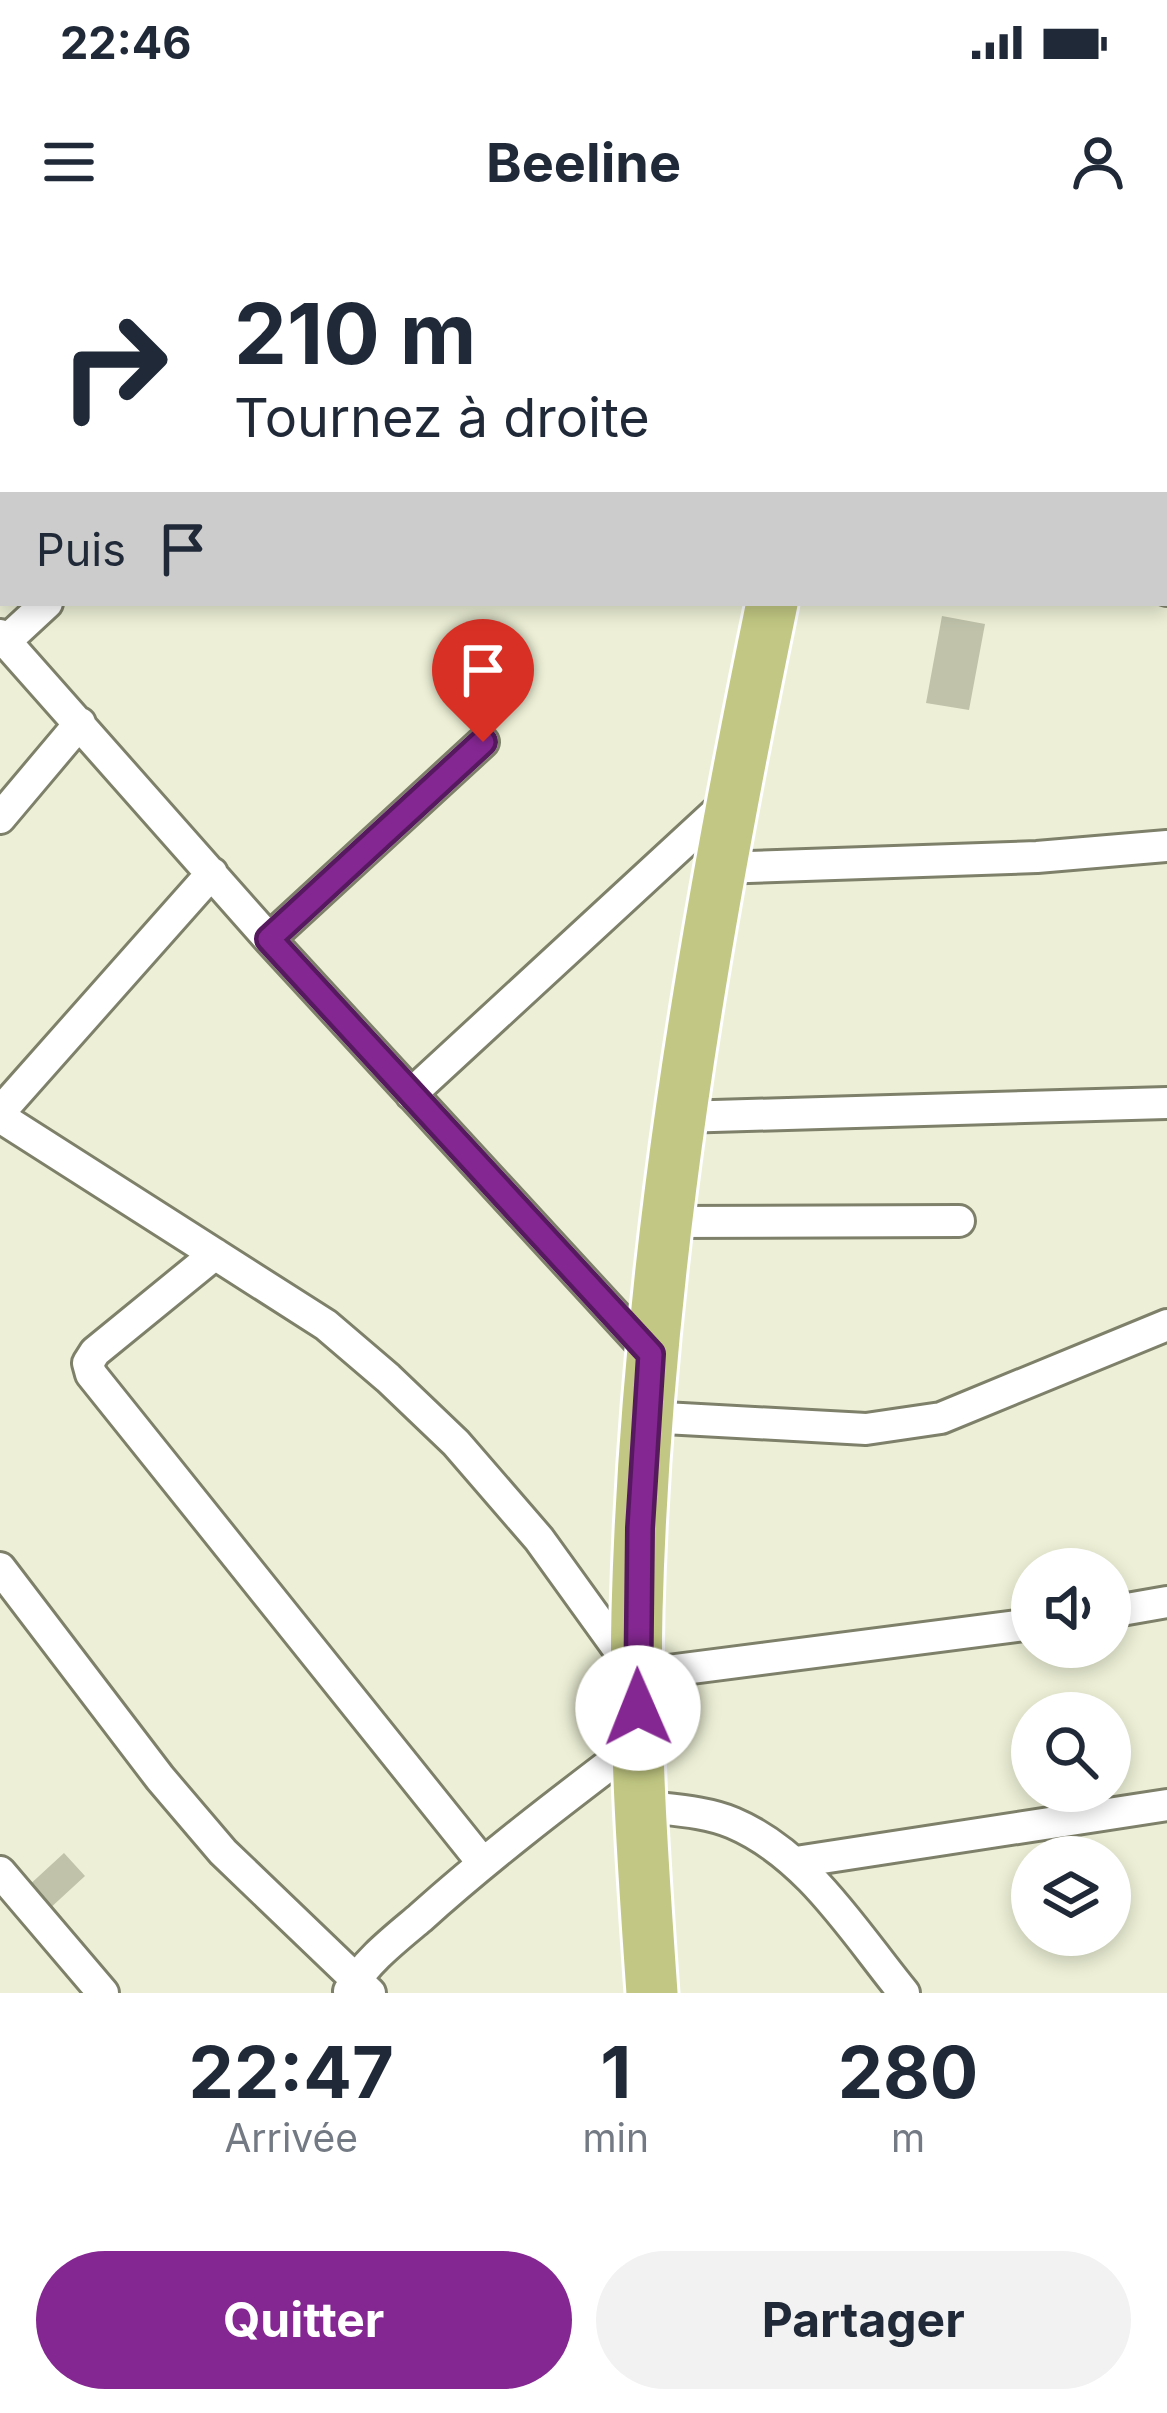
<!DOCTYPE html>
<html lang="fr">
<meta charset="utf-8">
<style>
:root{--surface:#fff;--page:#f2f2f3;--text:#1f2937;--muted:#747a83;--accent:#852792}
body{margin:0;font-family:Inter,sans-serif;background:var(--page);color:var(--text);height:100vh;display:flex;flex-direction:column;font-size:45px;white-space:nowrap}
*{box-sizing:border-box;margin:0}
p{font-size:39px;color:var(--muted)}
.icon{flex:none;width:66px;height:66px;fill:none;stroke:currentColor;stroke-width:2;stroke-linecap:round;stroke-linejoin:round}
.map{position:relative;height:1753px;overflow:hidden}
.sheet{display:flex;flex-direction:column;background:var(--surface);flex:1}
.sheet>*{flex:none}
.hud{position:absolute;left:0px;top:0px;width:1167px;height:366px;box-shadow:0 6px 18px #0003;background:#fff;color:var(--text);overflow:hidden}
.buttons{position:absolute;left:1011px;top:1308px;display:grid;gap:24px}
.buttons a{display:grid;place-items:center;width:120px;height:120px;border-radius:50%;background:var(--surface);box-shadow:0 6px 18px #0003;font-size:60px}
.pin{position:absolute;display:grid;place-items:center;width:102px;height:102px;color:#fff;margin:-123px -51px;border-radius:50% 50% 50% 0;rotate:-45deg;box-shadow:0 0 12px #0007}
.pin .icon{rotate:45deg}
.me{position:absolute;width:132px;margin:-66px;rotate:359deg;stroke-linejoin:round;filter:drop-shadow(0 0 9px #0008)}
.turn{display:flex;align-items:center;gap:42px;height:252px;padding:0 36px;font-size:54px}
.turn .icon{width:156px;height:156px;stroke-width:2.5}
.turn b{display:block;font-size:84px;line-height:102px}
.then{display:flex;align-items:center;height:114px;padding:0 36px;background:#0003;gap:24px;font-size:45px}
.eta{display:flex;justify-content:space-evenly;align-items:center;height:204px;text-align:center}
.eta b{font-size:72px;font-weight:700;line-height:84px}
.action{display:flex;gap:24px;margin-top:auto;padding:24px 36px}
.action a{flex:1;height:138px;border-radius:72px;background:var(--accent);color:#fff;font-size:48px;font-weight:700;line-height:138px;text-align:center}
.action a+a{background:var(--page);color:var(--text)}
.status{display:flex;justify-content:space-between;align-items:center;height:84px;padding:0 60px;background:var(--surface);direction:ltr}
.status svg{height:33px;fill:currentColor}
header{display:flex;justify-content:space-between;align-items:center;height:156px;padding:0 36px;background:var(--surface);font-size:54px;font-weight:700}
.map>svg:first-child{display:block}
.building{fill:#c0c3aa}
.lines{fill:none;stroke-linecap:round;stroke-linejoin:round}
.minor-casing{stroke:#7e8069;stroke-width:36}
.trunk-casing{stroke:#fff;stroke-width:57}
.minor{stroke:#fff;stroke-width:30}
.trunk{stroke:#c2c883;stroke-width:51}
.route-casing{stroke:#56195f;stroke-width:30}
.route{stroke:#852792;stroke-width:21}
</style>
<div class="status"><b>22:46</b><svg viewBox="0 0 49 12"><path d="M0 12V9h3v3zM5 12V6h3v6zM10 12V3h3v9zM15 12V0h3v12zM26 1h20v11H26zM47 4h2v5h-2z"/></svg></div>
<header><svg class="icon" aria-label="menu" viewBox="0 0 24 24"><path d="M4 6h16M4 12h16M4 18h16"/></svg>Beeline<svg class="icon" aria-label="person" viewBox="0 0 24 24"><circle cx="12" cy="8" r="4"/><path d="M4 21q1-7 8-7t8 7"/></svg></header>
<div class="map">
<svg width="1167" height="1753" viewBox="0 0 1167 1753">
<rect width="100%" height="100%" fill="#edf0d6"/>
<path class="building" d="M 942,376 L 985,384 L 969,470 L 926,463 Z
M 64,1613 L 85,1636 L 47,1671 L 26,1648 Z"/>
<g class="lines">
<defs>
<path id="minor" d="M 382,0 L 384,3
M 1010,0 L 1013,3
M 419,3 L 422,0
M 0,138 L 3,134
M 1164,179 L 1167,178
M 1164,218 L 1167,238
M 1164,349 L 1167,350
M 0,395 L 269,699 L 651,1114
M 6,401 L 47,363
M 0,578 L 80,483
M 719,628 L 1037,617 L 1167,606
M 269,699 L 483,502
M 411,854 L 732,558
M 0,872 L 212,633
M 0,877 L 326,1085 L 388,1138 L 456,1203 L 539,1299 L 637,1435 L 1032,1384
M 680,877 L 1167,863
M 665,982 L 959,981
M 215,1014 L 95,1112 L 88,1123 L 91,1134 L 482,1622
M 646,1177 L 866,1189 L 941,1178 L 1167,1085
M 0,1328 L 160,1538 L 223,1612 L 370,1753
M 1110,1372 L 1167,1362
M 640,1566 C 670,1570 705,1571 733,1583 C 808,1615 854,1692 904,1753
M 796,1622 L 1167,1565
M 0,1632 L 103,1753
M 349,1751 C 365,1722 395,1699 420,1678 C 490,1615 564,1559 639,1502"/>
<path id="trunk" d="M 866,3 L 867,0
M 652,1753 C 643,1626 634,1499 637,1371 C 646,1031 703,696 772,363"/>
</defs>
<use href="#minor" class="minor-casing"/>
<use href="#trunk" class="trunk-casing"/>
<use href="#minor" class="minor"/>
<use href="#trunk" class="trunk"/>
</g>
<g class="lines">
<defs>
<path id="route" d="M 483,502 L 269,699 L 651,1114 L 640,1288 L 638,1468"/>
</defs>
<use href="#route" class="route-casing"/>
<use href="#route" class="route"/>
</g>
</svg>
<div class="buttons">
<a><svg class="icon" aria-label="sound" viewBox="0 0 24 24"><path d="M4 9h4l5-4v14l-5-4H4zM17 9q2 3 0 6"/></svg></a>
<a><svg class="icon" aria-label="search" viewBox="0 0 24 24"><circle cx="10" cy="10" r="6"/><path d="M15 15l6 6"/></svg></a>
<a><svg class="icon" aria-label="layers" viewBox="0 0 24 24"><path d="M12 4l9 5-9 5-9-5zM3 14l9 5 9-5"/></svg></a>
</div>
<div class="pin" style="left:483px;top:502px;background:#d93025"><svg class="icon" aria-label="arrive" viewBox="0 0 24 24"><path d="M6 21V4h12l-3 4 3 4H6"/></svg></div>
<svg class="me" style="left:638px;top:1468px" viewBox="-20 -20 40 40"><circle r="19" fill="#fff"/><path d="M0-13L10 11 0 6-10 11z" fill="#852792"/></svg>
<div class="hud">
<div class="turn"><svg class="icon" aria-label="right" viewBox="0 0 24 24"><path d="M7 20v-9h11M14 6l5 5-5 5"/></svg><div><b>210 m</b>Tournez à droite</div></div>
<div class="then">Puis<svg class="icon" aria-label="arrive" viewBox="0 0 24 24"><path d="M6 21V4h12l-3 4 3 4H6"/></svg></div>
</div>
</div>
<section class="sheet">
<div class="eta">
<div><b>22:47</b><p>Arrivée</p></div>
<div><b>1</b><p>min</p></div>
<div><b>280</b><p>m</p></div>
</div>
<div class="action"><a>Quitter</a><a>Partager</a></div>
</section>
